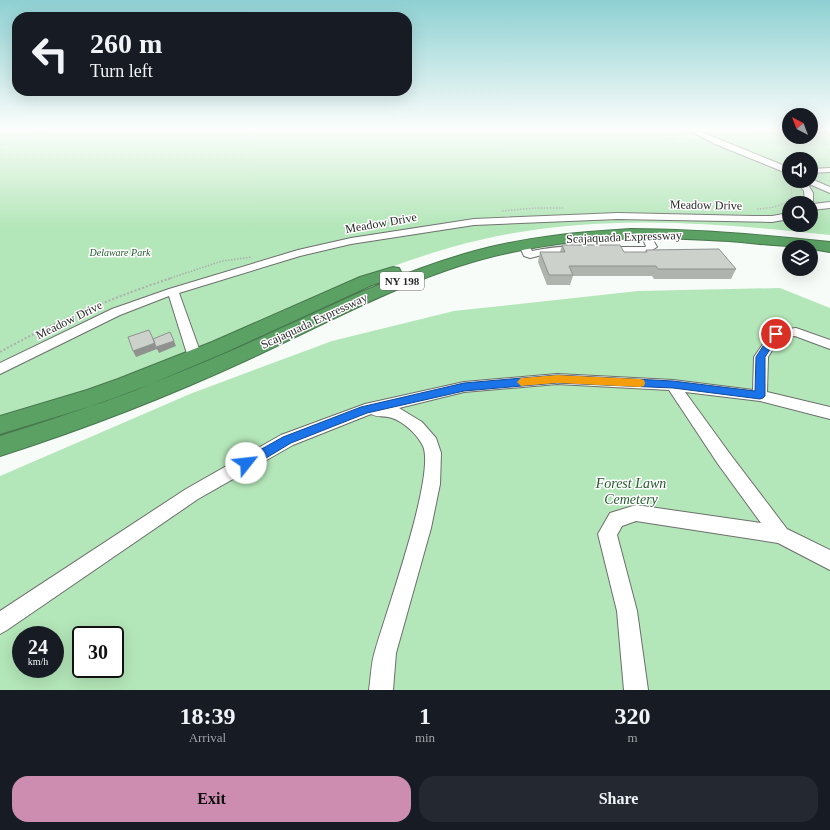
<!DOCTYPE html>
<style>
:root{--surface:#171b24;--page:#242831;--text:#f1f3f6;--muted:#9ea1a6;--accent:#cc8db0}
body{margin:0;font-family:"Times New Roman",serif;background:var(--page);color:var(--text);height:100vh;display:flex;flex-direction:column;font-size:15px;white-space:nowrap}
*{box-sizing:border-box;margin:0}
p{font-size:13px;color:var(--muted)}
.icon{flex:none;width:22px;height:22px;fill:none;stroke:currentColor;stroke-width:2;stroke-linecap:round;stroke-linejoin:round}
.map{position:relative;height:690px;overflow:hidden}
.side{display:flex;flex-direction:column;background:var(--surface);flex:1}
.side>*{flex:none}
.top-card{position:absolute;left:12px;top:12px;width:400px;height:84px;border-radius:16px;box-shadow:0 4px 16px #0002;background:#171b24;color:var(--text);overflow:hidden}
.needle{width:26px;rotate:318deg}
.tools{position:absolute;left:782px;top:108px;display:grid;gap:8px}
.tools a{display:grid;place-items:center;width:36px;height:36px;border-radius:50%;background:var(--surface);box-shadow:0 4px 16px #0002;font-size:20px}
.speed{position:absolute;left:12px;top:626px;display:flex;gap:8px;font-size:20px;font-weight:700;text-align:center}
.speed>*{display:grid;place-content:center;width:52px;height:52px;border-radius:50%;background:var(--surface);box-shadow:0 4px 16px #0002;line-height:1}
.speed small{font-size:10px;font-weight:400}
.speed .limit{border:2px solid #111;border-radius:6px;background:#fff;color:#111}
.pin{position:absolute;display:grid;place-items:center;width:34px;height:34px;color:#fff;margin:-17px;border:2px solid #fff;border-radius:50%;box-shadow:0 1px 4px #0007}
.me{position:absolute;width:44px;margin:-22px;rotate:61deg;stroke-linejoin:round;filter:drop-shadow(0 0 3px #0008)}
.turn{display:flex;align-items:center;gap:14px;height:84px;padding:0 12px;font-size:18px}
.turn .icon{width:52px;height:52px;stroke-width:2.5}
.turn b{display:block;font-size:28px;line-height:34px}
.eta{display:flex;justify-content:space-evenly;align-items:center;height:68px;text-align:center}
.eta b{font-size:24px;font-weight:800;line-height:28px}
.button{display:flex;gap:8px;margin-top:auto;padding:8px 12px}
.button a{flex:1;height:46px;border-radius:16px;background:var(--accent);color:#111;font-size:16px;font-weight:800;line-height:46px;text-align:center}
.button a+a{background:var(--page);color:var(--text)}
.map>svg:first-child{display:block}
.green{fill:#b3e6b8;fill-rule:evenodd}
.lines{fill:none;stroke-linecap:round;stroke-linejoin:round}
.minor-casing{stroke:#6c6f6c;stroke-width:2}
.highway-casing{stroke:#48774e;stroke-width:2}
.path-far2{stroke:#acafac;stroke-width:1;stroke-dasharray:1 1;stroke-linecap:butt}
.path-far1{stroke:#acafac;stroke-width:1.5;stroke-dasharray:1.5 1.5;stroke-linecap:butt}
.path{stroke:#acafac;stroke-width:2;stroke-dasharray:2 2;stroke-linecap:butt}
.minor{fill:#fff;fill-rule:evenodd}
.highway{fill:#5ba164;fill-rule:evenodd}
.wall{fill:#afb4af}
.shaded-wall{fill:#8f928f}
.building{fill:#ccd1cc;stroke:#8f928f}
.route{fill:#1a73e8;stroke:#114b97}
.slow{fill:#f59e0b}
.labels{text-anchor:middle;stroke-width:3;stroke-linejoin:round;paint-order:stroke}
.far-park-label{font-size:10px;font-style:italic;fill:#235c2d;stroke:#fff}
.shield{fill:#fff;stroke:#676867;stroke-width:1}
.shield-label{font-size:11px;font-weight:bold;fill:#262826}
.street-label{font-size:12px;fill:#262826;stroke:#fff}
.near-park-label{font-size:14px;font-style:italic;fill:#235c2d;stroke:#fff}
</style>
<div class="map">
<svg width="830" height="690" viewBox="0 0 830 690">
<rect width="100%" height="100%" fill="#f8fcf8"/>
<path class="green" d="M 0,131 L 789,131 L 789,137 L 811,137 L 811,131 L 830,131 L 830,235 C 707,222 589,212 467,243 C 377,266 294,309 209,344 C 172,360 134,375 95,388 C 64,398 32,408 0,417 ZM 789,159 L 811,159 L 811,181 L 789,181 ZM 789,203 L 811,203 L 811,225 L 789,225 Z
M 780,288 L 830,308 L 830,690 L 0,690 L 0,476 L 190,394 L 332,341 L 454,311 L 638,291 ZM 21,635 L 55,635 L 55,669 L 21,669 ZM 81,635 L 115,635 L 115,669 L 81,669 Z"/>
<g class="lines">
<defs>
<path id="minor" d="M 691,131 L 699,131 L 780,164 L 789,169 L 789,174 L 715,144 Z
M 825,131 L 830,131 L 830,134 Z
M 830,168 L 830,172 L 811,173 L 811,169 Z
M 811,179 L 830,187 L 830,193 L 807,183 L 813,193 L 813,204 L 830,202 L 830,208 L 811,210 L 811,203 L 805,203 L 804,191 L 796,181 L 811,181 Z
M 618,213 L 753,216 L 772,216 L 789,213 L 789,219 L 772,222 L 618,219 L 474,225 L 351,244 L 300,256 L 179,293 L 202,357 L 200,360 L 195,362 L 190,360 L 188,357 L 169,296 L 120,315 L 0,374 L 0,363 L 112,309 L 169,289 L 298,250 L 351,238 L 474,219 Z
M 645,230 L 648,231 L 657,247 L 647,253 L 606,253 L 601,250 L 606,247 L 645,247 L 646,246 L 640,233 Z
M 524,242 L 528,243 L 532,251 C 542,249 575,243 582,250 L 577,253 L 546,254 L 530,258 L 524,256 L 519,245 Z
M 796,328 L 830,340 L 830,349 L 795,336 L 780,338 L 768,357 L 767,392 L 830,407 L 830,419 L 760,401 L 685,392 L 730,454 L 787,529 L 830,550 L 830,570 L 778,543 L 636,521 L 622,526 L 617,535 L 637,611 L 648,690 L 624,690 L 617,611 L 598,534 L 610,513 L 636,505 L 761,523 L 718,464 L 669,390 L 557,384 L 464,392 L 399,408 L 422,422 L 436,438 L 441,453 L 440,484 L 431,528 L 396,653 L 393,690 L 369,690 C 371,677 371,663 375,651 C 385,615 436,475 423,446 C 417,434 404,422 392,418 C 385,415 378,418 371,414 L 293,445 L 198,499 L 7,630 L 0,634 L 0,611 L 186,489 L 281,435 L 365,404 L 464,382 L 557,374 L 673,380 L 753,390 L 754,357 L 772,331 Z"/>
<path id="highway" d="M 631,229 C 698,229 764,235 830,242 L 830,252 L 811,249 L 811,247 C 777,247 743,241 709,240 C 643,236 577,238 512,252 C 419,271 334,320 247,360 C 167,397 84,429 0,456 L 0,436 C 79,412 157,383 233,350 C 313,315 391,274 475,251 C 526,237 578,232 631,229 Z
M 393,267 L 399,268 L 401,272 L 399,276 L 372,285 L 226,352 L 134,391 L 101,403 L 0,434 L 0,416 L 87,390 L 118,379 L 212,342 L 360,277 Z"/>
</defs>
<use href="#minor" class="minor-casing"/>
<use href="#highway" class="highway-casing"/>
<path class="path-far2" d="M 681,131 L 686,138 L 700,144
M 756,131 L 789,136
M 783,134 L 787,131
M 797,137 L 830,145
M 670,139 L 687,139
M 657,143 L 670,139 L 681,131
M 0,145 L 44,131
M 785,179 L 791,186 L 792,196"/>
<path class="path-far1" d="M 791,199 L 799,201
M 757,209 C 769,208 786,207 792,195
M 502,211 L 535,208 L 563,208
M 168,279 L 222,261 L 252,257"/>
<path class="path" d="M 0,352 C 55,321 112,298 171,278"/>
<use href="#minor" class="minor"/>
<use href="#highway" class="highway"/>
</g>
<path class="wall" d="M 562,245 L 624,252 L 645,252 L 646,250 L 736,269 L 731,279 L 654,279 L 652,276 L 573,276 L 570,285 L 547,285 L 538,262 L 540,252 L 560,252 Z"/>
<path class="shaded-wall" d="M 174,341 L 176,346 L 159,353 L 157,349 L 136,357 L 133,351 L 155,343 L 156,347 Z"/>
<path class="building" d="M 562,245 L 620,245 L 624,252 L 647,252 L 646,250 L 719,249 L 736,269 L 658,269 L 656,266 L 569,266 L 573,275 L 549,275 L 540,252 L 565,252 Z
M 149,330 L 155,343 L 133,351 L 128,337 Z
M 170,332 L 174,341 L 156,347 L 153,339 Z"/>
<linearGradient id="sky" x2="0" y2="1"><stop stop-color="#8ed0d2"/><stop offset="0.57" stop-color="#fcfefc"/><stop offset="1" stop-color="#fcfefc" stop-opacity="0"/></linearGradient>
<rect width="830" height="228" fill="url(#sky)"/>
<path class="route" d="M 776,331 L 780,334 L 765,357 L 765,396 L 763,398 L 760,399 L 673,388 L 557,383 L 464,391 L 367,413 L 291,443 L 251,467 L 246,468 L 242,467 L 241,463 L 242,460 L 283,437 L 361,407 L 464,383 L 557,375 L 673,381 L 755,391 L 756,357 L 772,332 Z"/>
<path class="slow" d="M 557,375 L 640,379 L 644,380 L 645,383 L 644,386 L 640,387 L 557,383 L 521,386 L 517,382 L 521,378 Z"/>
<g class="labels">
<g class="far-park-label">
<text x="120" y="256">Delaware Park</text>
</g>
<rect class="shield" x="380" y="272" width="44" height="18" rx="3"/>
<g class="shield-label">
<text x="402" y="285">NY 198</text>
</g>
<g class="street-label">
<text transform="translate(706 205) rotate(1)" y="4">Meadow Drive</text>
<text transform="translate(381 223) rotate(-10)" y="4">Meadow Drive</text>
<text transform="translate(624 237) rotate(-2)" y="4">Scajaquada Expressway</text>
<text transform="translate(69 320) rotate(-26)" y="4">Meadow Drive</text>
<text transform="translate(314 321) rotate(-25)" y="4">Scajaquada Expressway</text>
</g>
<g class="near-park-label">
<text x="631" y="488">Forest Lawn<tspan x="631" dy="16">Cemetery</tspan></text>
</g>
</g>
</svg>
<div class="tools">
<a><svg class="needle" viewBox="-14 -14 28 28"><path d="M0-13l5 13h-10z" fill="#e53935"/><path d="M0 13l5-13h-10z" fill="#9ea1a6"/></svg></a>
<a><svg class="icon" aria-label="sound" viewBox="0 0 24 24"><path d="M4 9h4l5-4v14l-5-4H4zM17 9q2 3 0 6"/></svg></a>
<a><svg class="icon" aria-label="search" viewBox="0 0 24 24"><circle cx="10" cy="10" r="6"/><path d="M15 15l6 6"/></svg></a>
<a><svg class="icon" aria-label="layers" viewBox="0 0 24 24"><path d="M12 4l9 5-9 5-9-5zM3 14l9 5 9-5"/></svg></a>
</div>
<div class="speed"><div>24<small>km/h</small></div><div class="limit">30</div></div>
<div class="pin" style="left:776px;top:334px;background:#d93025"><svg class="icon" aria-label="arrive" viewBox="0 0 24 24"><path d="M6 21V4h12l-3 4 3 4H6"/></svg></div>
<svg class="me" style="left:246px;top:463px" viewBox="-20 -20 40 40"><circle r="19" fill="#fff"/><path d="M0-13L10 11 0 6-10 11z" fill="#1a73e8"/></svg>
<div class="top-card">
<div class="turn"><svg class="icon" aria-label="left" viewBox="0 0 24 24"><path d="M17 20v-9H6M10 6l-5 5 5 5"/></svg><div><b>260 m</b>Turn left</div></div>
</div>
</div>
<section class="side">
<div class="eta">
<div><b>18:39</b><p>Arrival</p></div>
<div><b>1</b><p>min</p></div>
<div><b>320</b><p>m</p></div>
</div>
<div class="button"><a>Exit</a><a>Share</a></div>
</section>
